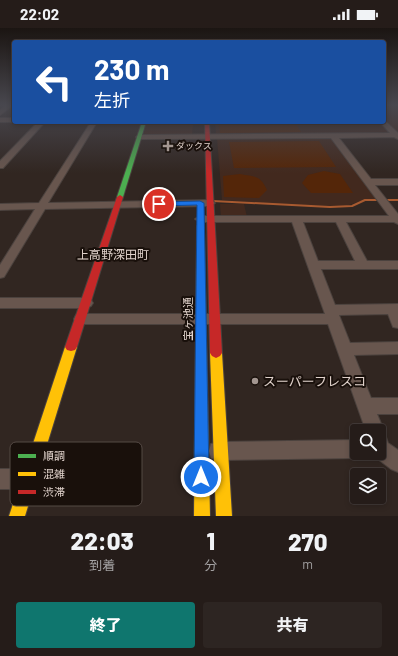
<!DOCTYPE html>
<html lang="ja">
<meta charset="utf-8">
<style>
:root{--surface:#251c19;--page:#2d2522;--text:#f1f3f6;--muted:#a3a1a2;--line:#423a38;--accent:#0f766e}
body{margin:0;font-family:Barlow,"Noto Sans JP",sans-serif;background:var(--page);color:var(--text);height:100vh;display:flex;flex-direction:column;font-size:15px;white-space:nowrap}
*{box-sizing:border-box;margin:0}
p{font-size:13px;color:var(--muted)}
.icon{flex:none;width:22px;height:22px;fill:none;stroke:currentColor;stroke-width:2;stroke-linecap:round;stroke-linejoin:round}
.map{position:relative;height:488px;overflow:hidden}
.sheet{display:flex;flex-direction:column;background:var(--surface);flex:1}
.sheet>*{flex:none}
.hud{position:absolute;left:12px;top:12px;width:374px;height:84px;border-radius:4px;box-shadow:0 2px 6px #0003,0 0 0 1px var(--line);background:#1a4fa0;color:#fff;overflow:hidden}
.fabs{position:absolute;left:350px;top:396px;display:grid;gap:8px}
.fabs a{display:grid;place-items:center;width:36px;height:36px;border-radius:4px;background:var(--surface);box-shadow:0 2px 6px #0003,0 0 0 1px var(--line);font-size:20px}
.pin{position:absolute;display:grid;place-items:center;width:34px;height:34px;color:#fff;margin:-17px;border:2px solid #fff;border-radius:50%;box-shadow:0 1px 4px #0007}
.me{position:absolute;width:44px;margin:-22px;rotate:0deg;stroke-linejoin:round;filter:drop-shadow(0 0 3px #0008)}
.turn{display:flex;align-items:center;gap:14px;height:84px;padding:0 16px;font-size:18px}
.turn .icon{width:52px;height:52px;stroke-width:2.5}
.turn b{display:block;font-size:28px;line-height:34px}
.eta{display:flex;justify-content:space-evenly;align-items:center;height:68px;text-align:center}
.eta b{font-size:24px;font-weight:800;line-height:28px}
.primary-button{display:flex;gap:8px;margin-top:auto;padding:8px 16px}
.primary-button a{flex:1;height:46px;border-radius:4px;background:var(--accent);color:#fff;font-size:16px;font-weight:800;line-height:46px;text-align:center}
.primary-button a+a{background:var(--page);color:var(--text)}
.status{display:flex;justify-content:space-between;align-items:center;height:28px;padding:0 20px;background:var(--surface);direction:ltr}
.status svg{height:11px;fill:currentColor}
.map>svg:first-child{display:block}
.built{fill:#42291e}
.green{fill:#542609}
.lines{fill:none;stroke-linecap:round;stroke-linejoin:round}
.stream{stroke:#a85a30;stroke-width:2}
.street-casing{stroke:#4b423e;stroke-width:2}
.fast-casing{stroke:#4b423e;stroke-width:2}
.slow-casing{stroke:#4b423e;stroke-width:2}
.jam-casing{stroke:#4b423e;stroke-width:2}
.street{fill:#68564e;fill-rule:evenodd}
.fast{fill:#4caf50;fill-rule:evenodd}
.slow{fill:#ffc107;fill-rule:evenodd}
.jam{fill:#c62828;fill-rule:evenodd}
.route{fill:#1a73e8;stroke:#114b97}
.poi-dot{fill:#a39690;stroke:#19100b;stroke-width:1.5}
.labels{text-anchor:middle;stroke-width:4;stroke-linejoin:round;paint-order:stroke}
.far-poi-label{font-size:9px;fill:#e0d2cb;stroke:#19100b;text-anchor:start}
.street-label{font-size:11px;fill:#e0d2cb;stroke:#19100b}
.neighbourhood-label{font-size:12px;fill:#e0d2cb;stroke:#19100b}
.near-poi-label{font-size:13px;fill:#e0d2cb;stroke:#19100b;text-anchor:start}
.key{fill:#19100b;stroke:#554a45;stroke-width:1}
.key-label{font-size:11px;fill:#e0d2cb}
</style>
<div class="status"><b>22:02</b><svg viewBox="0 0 49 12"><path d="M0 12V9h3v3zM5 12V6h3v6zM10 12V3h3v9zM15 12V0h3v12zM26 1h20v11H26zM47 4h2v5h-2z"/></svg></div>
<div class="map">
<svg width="398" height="488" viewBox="0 0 398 488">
<rect width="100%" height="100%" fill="#312621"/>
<path class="built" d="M 384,77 L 398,77 L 398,106 L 216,106 L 215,94 L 384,94 Z
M 145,96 L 193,96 L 192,108 L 144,108 Z
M 331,109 L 377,171 L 363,172 L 349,177 L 340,178 L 290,177 L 222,172 L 217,110 Z
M 220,176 L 244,176 L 247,189 L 221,189 Z"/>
<path class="green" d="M 219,94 L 295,94 L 301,104 L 220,105 Z
M 319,113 L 336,139 L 234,140 L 229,114 Z
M 324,143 L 340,146 L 353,165 L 311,165 L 302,155 L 308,147 Z
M 240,146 C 255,149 260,147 267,162 L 259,170 L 224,169 L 223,148 Z"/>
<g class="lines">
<path class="stream" d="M 213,173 L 330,179 L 352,178 L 365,172 L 398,172"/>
<defs>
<path id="street" d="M 6,77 L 13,77 L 0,87 L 0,82 Z
M 0,90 L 14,90 L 14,94 L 0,94 Z
M 384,92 L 398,105 L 398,111 L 394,109 L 339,110 L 371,151 L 398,151 L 398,157 L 375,157 L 398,186 L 398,196 L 394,194 L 346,194 L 367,233 L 398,233 L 398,241 L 321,241 L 335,277 L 398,276 L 398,300 L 393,299 L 388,286 L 339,287 L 350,315 L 398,314 L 398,326 L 354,327 L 371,370 L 398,370 L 398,386 L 377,386 L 384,403 L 382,407 L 386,409 L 388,415 L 398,422 L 398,444 L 391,441 L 374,428 L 373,425 L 379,425 L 379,403 L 366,403 L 328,296 L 81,296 L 76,295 L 74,291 L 76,287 L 81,286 L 325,286 L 292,194 L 200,194 L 195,191 L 200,188 L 389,188 L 331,110 L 139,111 L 136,109 L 139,107 L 390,105 L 380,94 L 384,94 ZM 303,194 L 336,194 L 355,233 L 318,233 Z
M 38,94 L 45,94 L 3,140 L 0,140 L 0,133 Z
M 91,94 L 97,94 L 48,175 L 210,172 L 215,175 L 210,178 L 45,181 L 4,249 L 0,250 L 0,237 L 35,181 L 0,182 L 0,176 L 39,175 Z
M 0,270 L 86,270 L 91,272 L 93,275 L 91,278 L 86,280 L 0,280 Z
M 357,412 L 357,425 L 365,425 L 364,428 L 357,430 L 218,432 L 211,430 L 209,423 L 211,416 L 218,414 Z
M 0,441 L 29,441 L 36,444 L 39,451 L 36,458 L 29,461 L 0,461 Z"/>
<path id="fast" d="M 142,94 L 146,94 L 123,169 L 122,170 L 118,170 L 117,169 Z"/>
<path id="slow" d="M 197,198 L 200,198 L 204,200 L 210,488 L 194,488 Z
M 71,315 L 75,316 L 77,319 L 25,488 L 9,488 L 65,319 L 67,316 Z
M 216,320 L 220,322 L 222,325 L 232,488 L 216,488 L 210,325 L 212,322 Z"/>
<path id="jam" d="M 205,94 L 209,94 L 222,325 L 220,328 L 216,330 L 212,328 L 210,325 Z
M 120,167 L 123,169 L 77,319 L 75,322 L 71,323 L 67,322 L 65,319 L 117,169 Z"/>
</defs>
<use href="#street" class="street-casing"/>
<use href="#fast" class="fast-casing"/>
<use href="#slow" class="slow-casing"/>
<use href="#jam" class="jam-casing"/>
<use href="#street" class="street"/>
<use href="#fast" class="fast"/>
<use href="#slow" class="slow"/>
<use href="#jam" class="jam"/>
</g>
<linearGradient id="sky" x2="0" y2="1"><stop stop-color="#1b1512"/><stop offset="0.53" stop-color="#48474e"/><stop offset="1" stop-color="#48474e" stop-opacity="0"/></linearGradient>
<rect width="398" height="145" fill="url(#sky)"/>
<path class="route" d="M 200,173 L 204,175 L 209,449 L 207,455 L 201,457 L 196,455 L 194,449 L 197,177 L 159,178 L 155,176 L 159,174 Z"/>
<g class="poi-dot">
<path d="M166 112h4v4h4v4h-4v4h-4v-4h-4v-4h4z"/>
<circle cx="255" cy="353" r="4"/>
</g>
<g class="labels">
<g class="far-poi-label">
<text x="176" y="121">ダックス</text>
</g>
<g class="street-label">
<text transform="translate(188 291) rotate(-90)" y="4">宝ヶ池通</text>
</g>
<g class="neighbourhood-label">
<text x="113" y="231">上高野深田町</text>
</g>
<g class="near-poi-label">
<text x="263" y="358">スーパーフレスコ</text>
</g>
</g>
<rect x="10" y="414" width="132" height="64" rx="6" class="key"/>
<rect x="18" y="426" width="18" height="4" fill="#4caf50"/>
<rect x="18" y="444" width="18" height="4" fill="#ffc107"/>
<rect x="18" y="462" width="18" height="4" fill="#c62828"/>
<g class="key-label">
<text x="43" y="432">順調</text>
<text x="43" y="450">混雑</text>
<text x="43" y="468">渋滞</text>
</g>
</svg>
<div class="fabs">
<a><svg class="icon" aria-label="search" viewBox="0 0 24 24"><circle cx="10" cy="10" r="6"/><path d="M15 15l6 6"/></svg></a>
<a><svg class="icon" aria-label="layers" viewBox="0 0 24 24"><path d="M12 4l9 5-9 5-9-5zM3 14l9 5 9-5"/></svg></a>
</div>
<div class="pin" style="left:159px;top:176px;background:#d93025"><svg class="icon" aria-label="arrive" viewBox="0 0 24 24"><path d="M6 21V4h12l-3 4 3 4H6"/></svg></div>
<svg class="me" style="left:201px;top:449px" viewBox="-20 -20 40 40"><circle r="17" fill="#1a73e8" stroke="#fff" stroke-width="3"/><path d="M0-11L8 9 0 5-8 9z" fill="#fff"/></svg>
<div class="hud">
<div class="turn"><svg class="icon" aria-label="left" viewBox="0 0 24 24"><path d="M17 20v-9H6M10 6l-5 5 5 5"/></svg><div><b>230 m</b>左折</div></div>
</div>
</div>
<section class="sheet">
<div class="eta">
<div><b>22:03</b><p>到着</p></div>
<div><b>1</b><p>分</p></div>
<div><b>270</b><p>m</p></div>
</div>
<div class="primary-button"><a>終了</a><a>共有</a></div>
</section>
